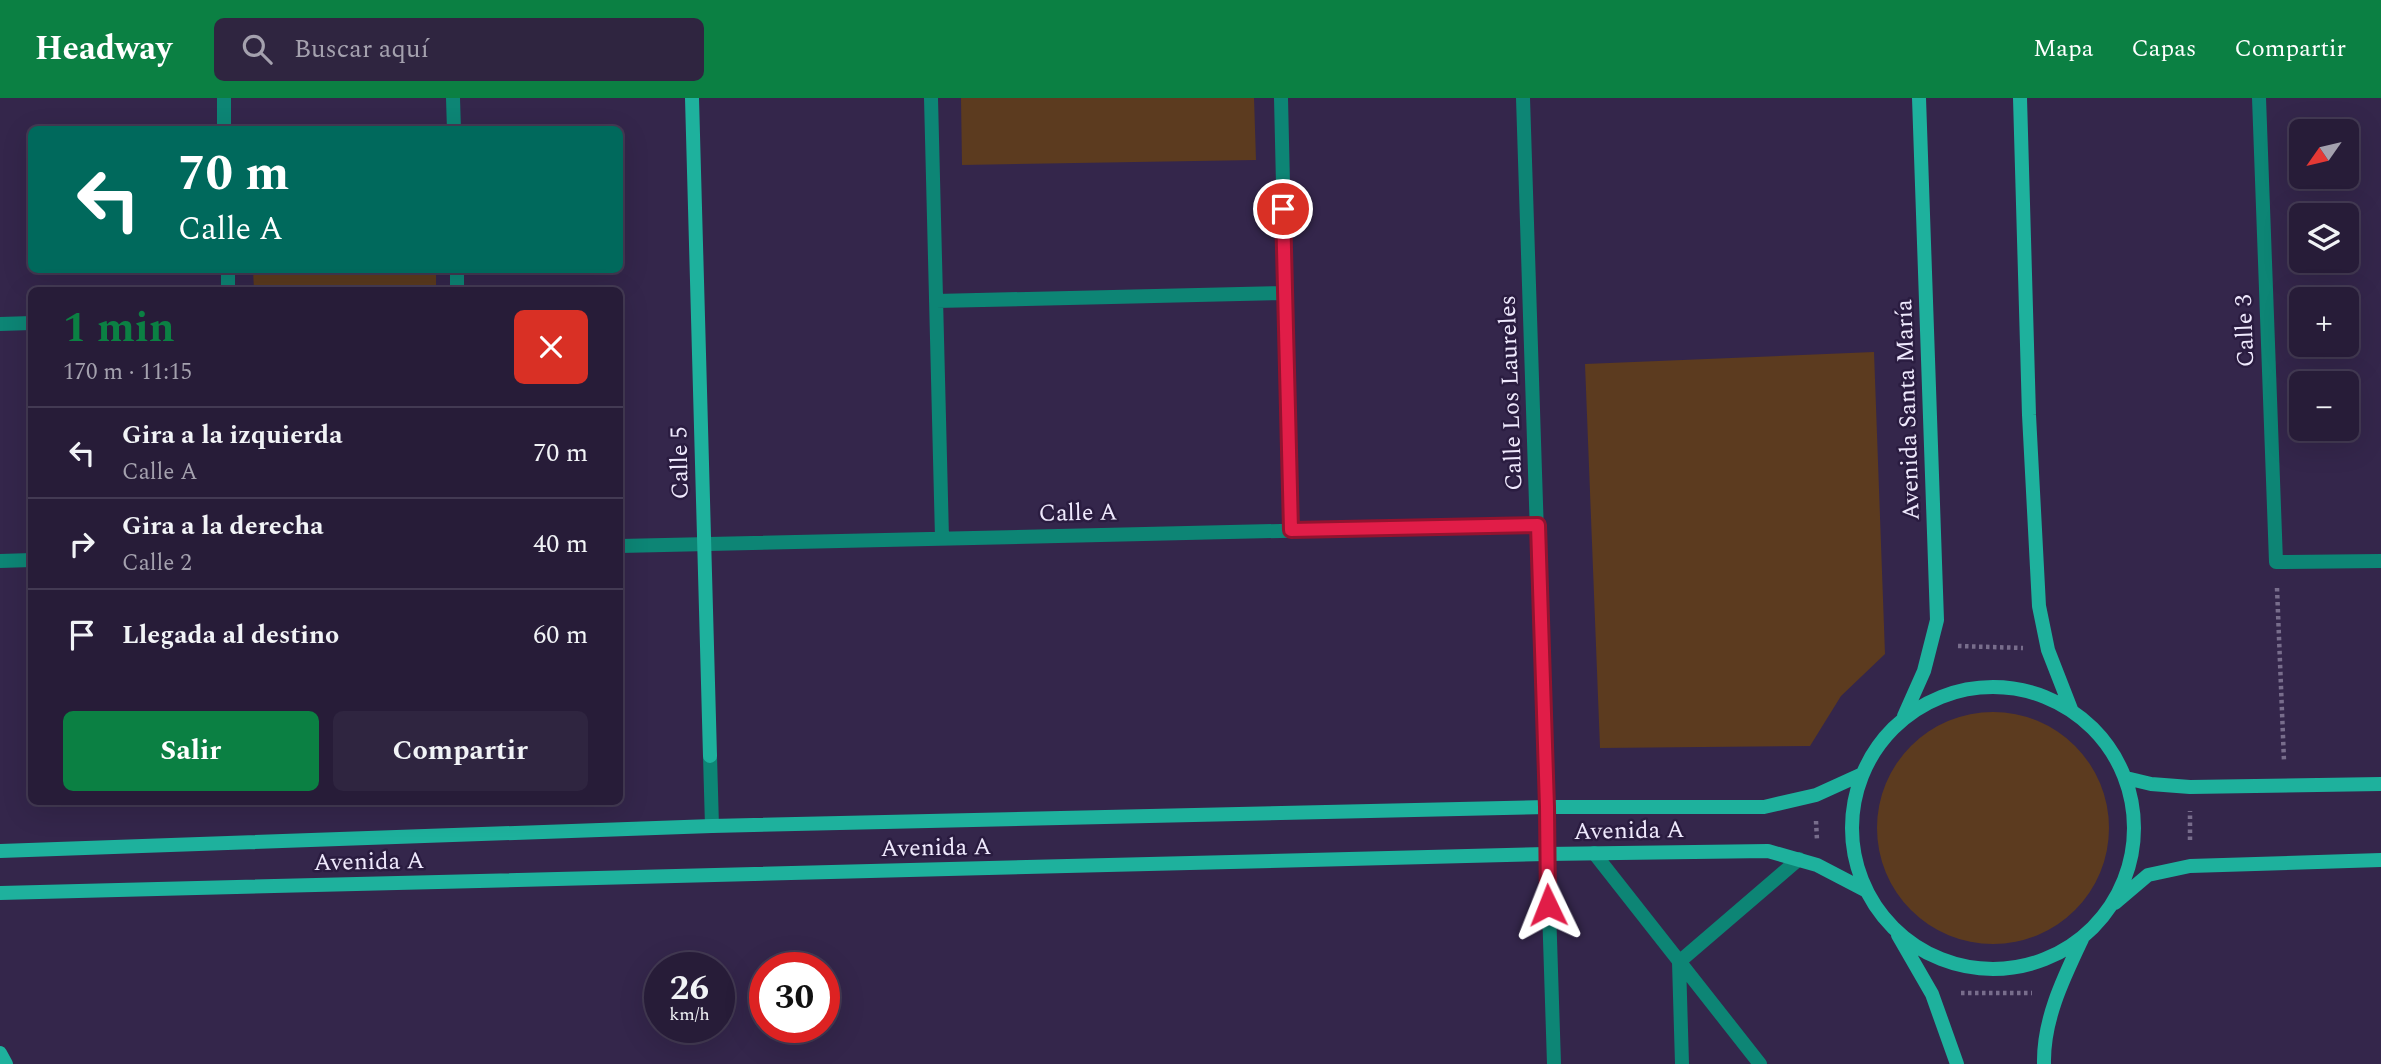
<!DOCTYPE html>
<html lang="es">
<meta charset="utf-8">
<style>
:root{--surface:#271c38;--page:#2f2540;--text:#f1f3f6;--muted:#a4a1ae;--line:#433a53;--accent:#0b8043}
body{margin:0;font-family:Spectral,serif;background:var(--page);color:var(--text);height:100vh;display:flex;flex-direction:column;font-size:26px;white-space:nowrap}
*{box-sizing:border-box;margin:0}
p{font-size:23px;color:var(--muted)}
.icon{flex:none;width:38px;height:38px;fill:none;stroke:currentColor;stroke-width:2;stroke-linecap:round;stroke-linejoin:round}
.map{position:relative;flex:1;overflow:hidden}
.details{position:absolute;left:28px;top:189px;width:595px;height:518px;display:flex;flex-direction:column;background:var(--surface);border-radius:10px;box-shadow:0 7px 28px #0002,0 0 0 2px var(--line)}
.details>*{flex:none}
.hud{position:absolute;left:28px;top:28px;width:595px;height:147px;border-radius:10px;box-shadow:0 7px 28px #0002,0 0 0 2px var(--line);background:#00695c;color:#fff;overflow:hidden}
.needle{width:46px;rotate:236deg}
.tools{position:absolute;left:2289px;top:21px;display:grid;gap:14px}
.tools a{display:grid;place-items:center;width:70px;height:70px;border-radius:10px;background:var(--surface);box-shadow:0 7px 28px #0002,0 0 0 2px var(--line);font-size:35px}
.speed{position:absolute;left:644px;top:854px;display:flex;gap:14px;font-size:35px;font-weight:700;text-align:center}
.speed>*{display:grid;place-content:center;width:91px;height:91px;border-radius:50%;background:var(--surface);box-shadow:0 7px 28px #0002,0 0 0 2px var(--line);line-height:1}
.speed small{font-size:18px;font-weight:400}
.speed .limit{border:10px solid #d22;background:#fff;color:#111}
.pin{position:absolute;display:grid;place-items:center;width:60px;height:60px;color:#fff;margin:-30px;border:4px solid #fff;border-radius:50%;box-shadow:0 2px 7px #0007}
.me{position:absolute;width:77px;margin:-38px;rotate:358deg;stroke-linejoin:round;filter:drop-shadow(0 0 5px #0008)}
.turn{display:flex;align-items:center;gap:24px;height:147px;padding:0 35px;font-size:32px}
.turn .icon{width:91px;height:91px;stroke-width:2.5}
.turn b{display:block;font-size:49px;line-height:60px}
.round{display:grid;place-items:center;flex:none;width:74px;height:74px;border-radius:10px;background:var(--page)}
.summary{display:flex;align-items:center;justify-content:space-between;height:119px;padding:0 35px}
h1{font-size:42px;font-weight:700;line-height:52px;color:var(--accent)}
.cta{display:flex;gap:14px;margin-top:auto;padding:14px 35px}
.cta a{flex:1;height:80px;border-radius:10px;background:var(--accent);color:#fff;font-size:28px;font-weight:700;line-height:80px;text-align:center}
.cta a+a{background:var(--page);color:var(--text)}
ul{padding:0;list-style:none}
li{display:flex;align-items:center;gap:21px;height:91px;padding:0 35px;border-top:2px solid var(--line)}
li div{flex:1}
li b{display:block;font-size:26px}
li em{font-style:normal}
header{display:flex;align-items:center;gap:42px;box-sizing:border-box;height:98px;padding:0 35px;background:var(--accent);color:#fff}
header strong{font-size:33px}
nav{display:flex;gap:38px;margin-inline-start:auto;font-size:24px}
.search{width:490px;height:63px;background:var(--page);display:flex;align-items:center;gap:18px;box-sizing:border-box;padding:0 24px;border-radius:10px;color:var(--muted);font-size:26px}
.map>svg:first-child{display:block}
.green{fill:#5c3b1f}
.lines{fill:none;stroke-linecap:round;stroke-linejoin:round}
.path{stroke:#786d8c;stroke-width:4.5;stroke-dasharray:3.5 3.5;stroke-linecap:butt}
.lane{stroke:#0d8575;stroke-width:14}
.street{stroke:#0d8575;stroke-width:14}
.secondary{stroke:#1eb19d;stroke-width:14}
.route-casing{stroke:#92132f;stroke-width:18}
.route{stroke:#e11d48;stroke-width:12}
.labels{text-anchor:middle;stroke-width:5;stroke-linejoin:round;paint-order:stroke}
.street-label{font-size:24px;fill:#efe9fd;stroke:#2a1c40}
</style>
<header>
<strong>Headway</strong>
<div class="search"><svg class="icon" aria-label="search" viewBox="0 0 24 24"><circle cx="10" cy="10" r="6"/><path d="M15 15l6 6"/></svg>Buscar aquí</div>
<nav><a>Mapa</a><a>Capas</a><a>Compartir</a></nav>
</header>
<div class="map">
<svg width="2381" height="966" viewBox="0 0 2381 966">
<rect width="100%" height="100%" fill="#34264b"/>
<path class="green" d="M 961,0 L 1254,0 L 1256,62 L 962,67 Z
M 253,172 L 436,172 L 436,191 L 254,192 Z
M 1874,254 L 1885,556 L 1841,598 L 1810,648 L 1600,650 L 1585,266 Z
M1877 730a116 116 0 1 1 232 0a116 116 0 1 1-232 0Z"/>
<g class="lines">
<path class="path" d="M 2277,490 L 2284,663
M 1958,548 L 2023,550
M 1816,723 L 1817,742
M 2190,742 L 2190,713
M 1961,895 L 2032,895"/>
<path class="lane" d="M 1594,755 L 1760,966
M 1679,864 L 1799,761
M 1679,864 L 1682,966"/>
<path class="street" d="M 224,0 L 224,32
M 453,0 L 454,32
M 931,0 L 942,440
M 1281,0 L 1291,432
M 1523,0 L 1554,966
M 2259,0 L 2276,464 L 2381,463
M 228,172 L 228,192
M 457,172 L 457,192
M 936,203 L 1286,195
M 0,226 L 32,225
M 620,448 L 1538,427
M 0,463 L 32,462
M 710,658 L 712,728"/>
<path class="secondary" d="M 692,0 L 710,658
M 2020,0 L 2029,317 L 2039,508 L 2048,552 L 2071,611
M1852 730a141 141 0 1 1 282 0a141 141 0 1 1-282 0Z
M 1904,618 L 1924,573 L 1937,522 L 1919,0
M 2126,680 L 2151,686 L 2190,689 L 2381,686
M 0,753 L 712,728 L 1547,709 L 1764,709 L 1816,697 L 1860,677
M 0,795 L 1546,756 L 1768,753 L 1817,767 L 1865,792
M 2115,805 L 2148,777 L 2190,768 L 2381,762
M 1898,837 L 1932,896 L 1957,966
M 0,955 L 6,966
M 2044,966 C 2043,922 2063,881 2082,841"/>
</g>
<g class="lines">
<defs>
<path id="route" d="M 1283,111 L 1291,432 L 1538,427 L 1547,709 L 1548,807"/>
</defs>
<use href="#route" class="route-casing"/>
<use href="#route" class="route"/>
</g>
<g class="labels">
<g class="street-label">
<text transform="translate(2244 233) rotate(-92)" y="8">Calle 3</text>
<text transform="translate(1510 295) rotate(-92)" y="8">Calle Los Laureles</text>
<text transform="translate(1907 312) rotate(-92)" y="8">Avenida Santa María</text>
<text transform="translate(679 365) rotate(-91)" y="8">Calle 5</text>
<text transform="translate(1078 414) rotate(-1)" y="8">Calle A</text>
<text transform="translate(1629 732) rotate(-1)" y="8">Avenida A</text>
<text transform="translate(936 749) rotate(-1)" y="8">Avenida A</text>
<text transform="translate(369 763) rotate(-1)" y="8">Avenida A</text>
</g>
</g>
</svg>
<div class="tools">
<a><svg class="needle" viewBox="-14 -14 28 28"><path d="M0-13l5 13h-10z" fill="#e53935"/><path d="M0 13l5-13h-10z" fill="#a4a1ae"/></svg></a>
<a><svg class="icon" aria-label="layers" viewBox="0 0 24 24"><path d="M12 4l9 5-9 5-9-5zM3 14l9 5 9-5"/></svg></a>
<a>+</a>
<a>−</a>
</div>
<div class="speed"><div>26<small>km/h</small></div><div class="limit">30</div></div>
<div class="pin" style="left:1283px;top:111px;background:#d93025"><svg class="icon" aria-label="arrive" viewBox="0 0 24 24"><path d="M6 21V4h12l-3 4 3 4H6"/></svg></div>
<svg class="me" style="left:1548px;top:807px" viewBox="-20 -20 40 40"><path d="M0-17L14 15 0 8-14 15z" fill="#e11d48" stroke="#fff" stroke-width="4"/></svg>
<div class="hud">
<div class="turn"><svg class="icon" aria-label="left" viewBox="0 0 24 24"><path d="M17 20v-9H6M10 6l-5 5 5 5"/></svg><div><b>70 m</b>Calle A</div></div>
</div>
<section class="details">
<div class="summary"><div><h1>1 min</h1><p>170 m · 11:15</p></div><a class="round" style="background:#d93025;color:#fff"><svg class="icon" aria-label="close" viewBox="0 0 24 24"><path d="M6 6l12 12M18 6L6 18"/></svg></a></div>
<ul>
<li><svg class="icon" aria-label="left" viewBox="0 0 24 24"><path d="M17 20v-9H6M10 6l-5 5 5 5"/></svg><div><b>Gira a la izquierda</b><p>Calle A</p></div><em>70 m</em></li>
<li><svg class="icon" aria-label="right" viewBox="0 0 24 24"><path d="M7 20v-9h11M14 6l5 5-5 5"/></svg><div><b>Gira a la derecha</b><p>Calle 2</p></div><em>40 m</em></li>
<li><svg class="icon" aria-label="arrive" viewBox="0 0 24 24"><path d="M6 21V4h12l-3 4 3 4H6"/></svg><div><b>Llegada al destino</b></div><em>60 m</em></li>
</ul>
<div class="cta"><a>Salir</a><a>Compartir</a></div>
</section>
</div>
